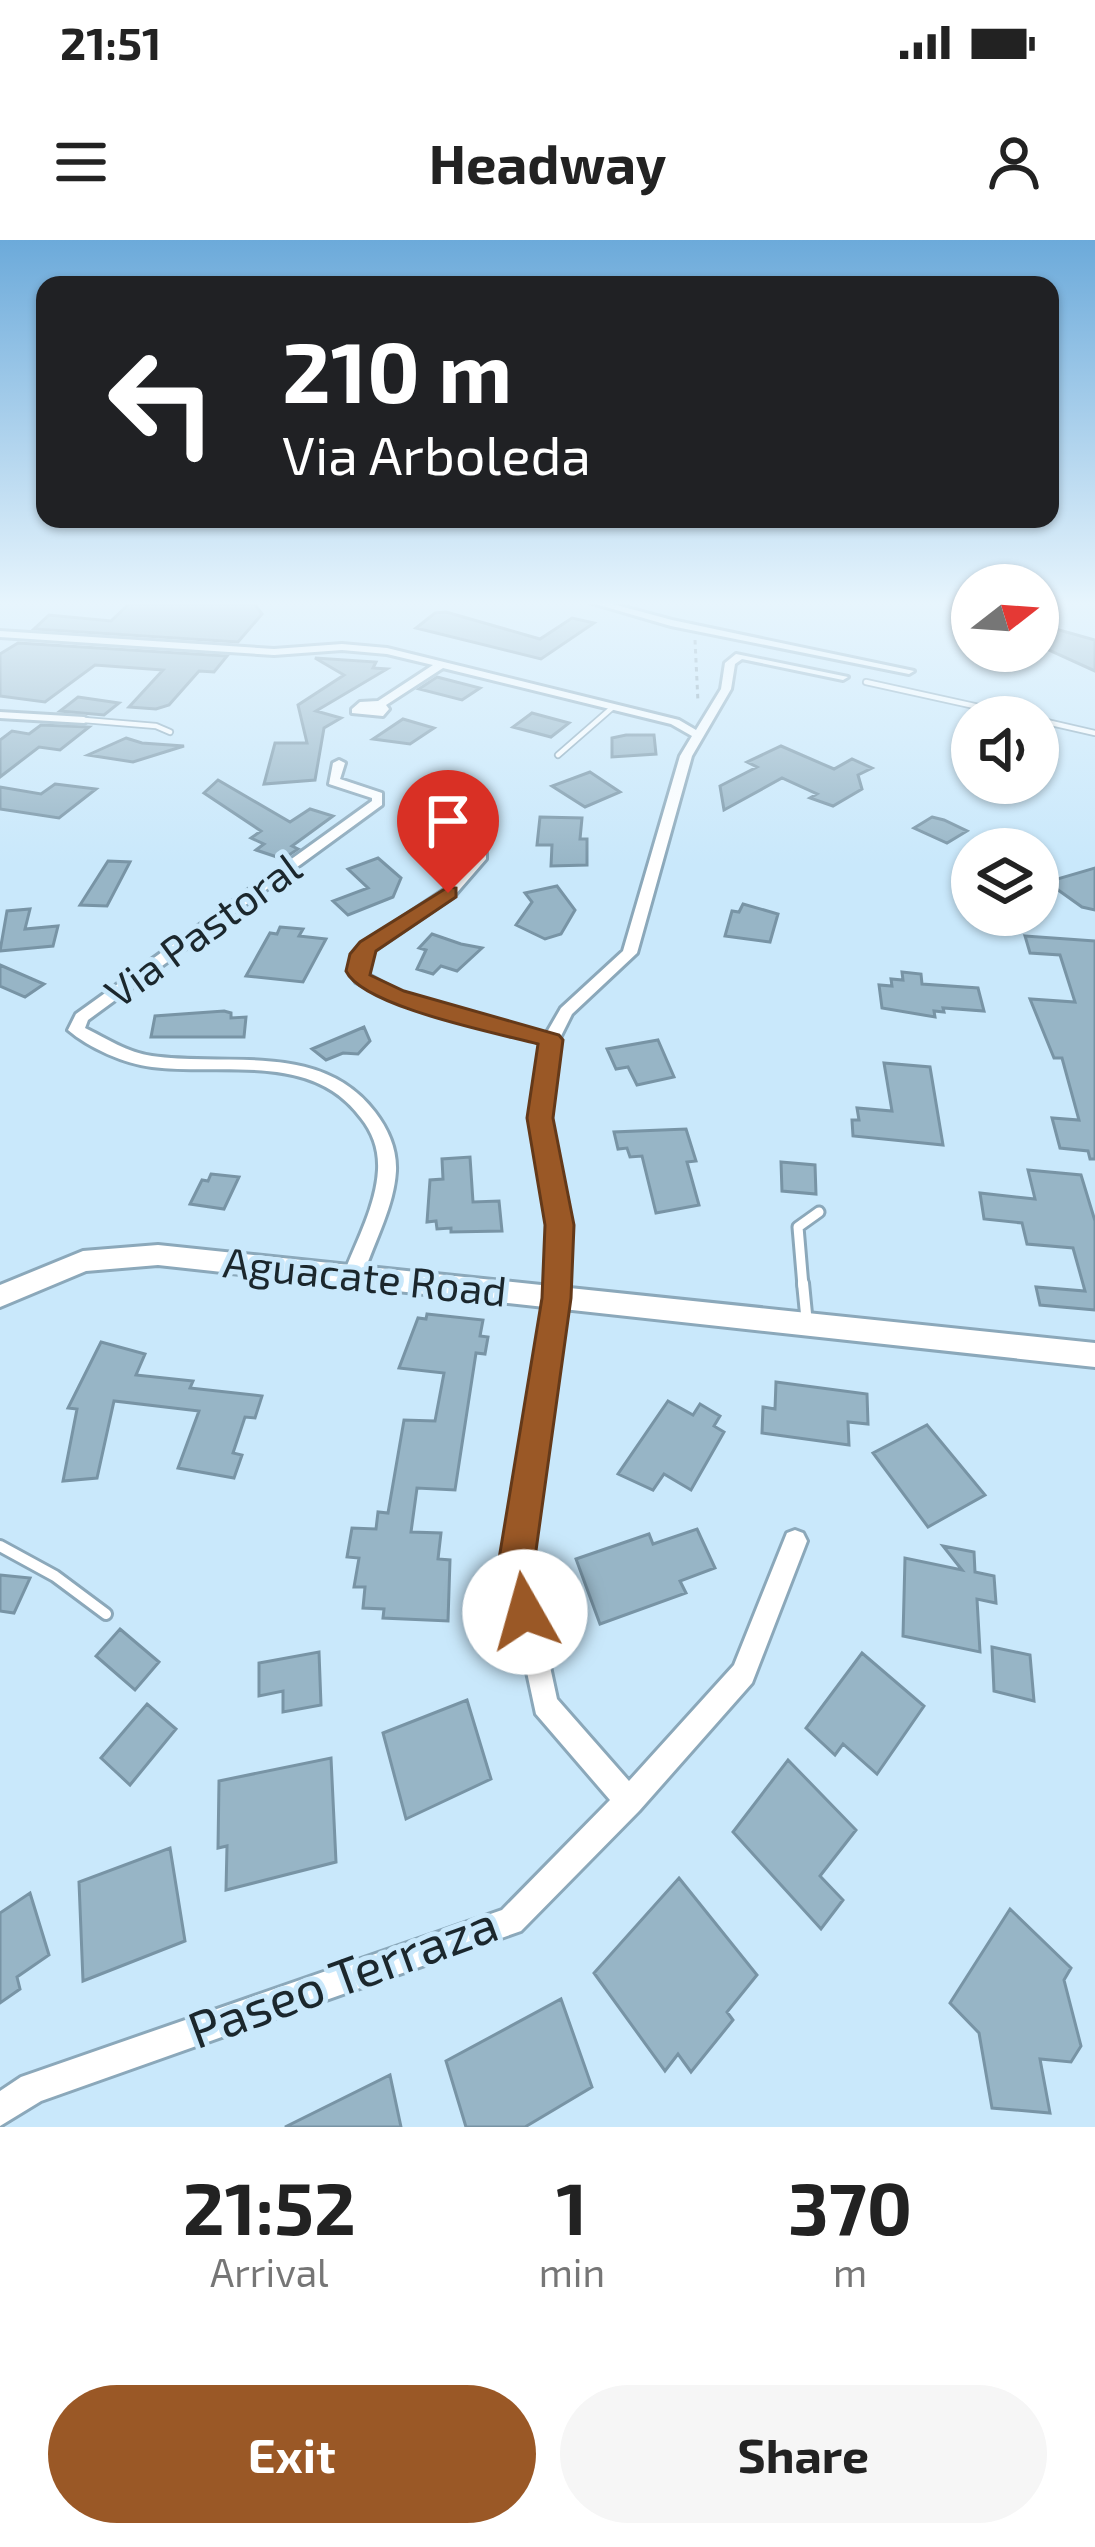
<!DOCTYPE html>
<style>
:root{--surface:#fff;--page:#f6f6f6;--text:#222;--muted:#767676;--accent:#9a5826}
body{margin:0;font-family:"Exo 2",sans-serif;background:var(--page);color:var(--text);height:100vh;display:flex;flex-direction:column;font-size:45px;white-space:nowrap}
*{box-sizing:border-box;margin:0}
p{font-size:39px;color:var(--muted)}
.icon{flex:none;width:66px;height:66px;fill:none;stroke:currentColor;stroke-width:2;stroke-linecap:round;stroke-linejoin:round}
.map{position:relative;height:1887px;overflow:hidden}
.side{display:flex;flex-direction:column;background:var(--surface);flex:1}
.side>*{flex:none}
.top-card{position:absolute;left:36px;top:36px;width:1023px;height:252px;border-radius:24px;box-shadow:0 3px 9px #0004;background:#202124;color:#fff;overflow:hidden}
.needle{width:78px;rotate:73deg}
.fabs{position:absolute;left:951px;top:324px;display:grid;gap:24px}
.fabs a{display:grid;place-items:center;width:108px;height:108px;border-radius:50%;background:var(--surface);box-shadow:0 3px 9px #0004;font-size:60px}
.pin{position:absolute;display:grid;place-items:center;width:102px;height:102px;color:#fff;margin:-123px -51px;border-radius:50% 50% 50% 0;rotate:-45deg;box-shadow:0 0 12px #0007}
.pin .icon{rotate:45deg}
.me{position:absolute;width:132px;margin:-66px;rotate:353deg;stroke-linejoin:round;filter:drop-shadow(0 0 9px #0008)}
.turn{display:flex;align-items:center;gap:42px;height:252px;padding:0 48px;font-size:54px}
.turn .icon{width:156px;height:156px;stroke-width:2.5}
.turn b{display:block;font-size:84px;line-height:102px}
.eta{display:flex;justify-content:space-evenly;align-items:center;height:204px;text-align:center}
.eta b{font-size:72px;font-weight:700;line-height:84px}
.cta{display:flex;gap:24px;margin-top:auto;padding:24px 48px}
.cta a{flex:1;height:138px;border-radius:72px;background:var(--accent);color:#fff;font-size:48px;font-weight:700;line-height:138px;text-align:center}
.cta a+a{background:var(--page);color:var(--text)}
.status{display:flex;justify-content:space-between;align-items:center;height:84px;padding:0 60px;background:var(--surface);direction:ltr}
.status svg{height:33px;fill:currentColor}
header{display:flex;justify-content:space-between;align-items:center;height:156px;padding:0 48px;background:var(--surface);font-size:54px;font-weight:700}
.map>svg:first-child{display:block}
.building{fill:#97b5c6;stroke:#7894a5;stroke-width:3}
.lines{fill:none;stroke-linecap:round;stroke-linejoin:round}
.service-far2-casing{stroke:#8ba8ba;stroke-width:8}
.service-far1-casing{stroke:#8ba8ba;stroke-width:15}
.service-casing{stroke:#8ba8ba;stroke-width:16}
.minor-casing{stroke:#8ba8ba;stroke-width:6}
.tertiary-casing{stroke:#8ba8ba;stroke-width:6}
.path{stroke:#849caa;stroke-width:3;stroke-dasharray:4.5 4.5;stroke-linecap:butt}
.service-far2{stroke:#fff;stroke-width:4.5}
.service-far1{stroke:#fff;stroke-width:9}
.service{stroke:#fff;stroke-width:10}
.minor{fill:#fff;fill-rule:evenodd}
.tertiary{fill:#fff;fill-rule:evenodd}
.route{fill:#9a5826;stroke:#643919;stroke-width:3}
.labels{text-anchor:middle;stroke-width:10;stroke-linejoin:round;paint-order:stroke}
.street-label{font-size:42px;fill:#1b272d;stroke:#c9e8fb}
.near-street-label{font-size:51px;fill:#1b272d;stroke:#c9e8fb}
</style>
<div class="status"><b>21:51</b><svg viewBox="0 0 49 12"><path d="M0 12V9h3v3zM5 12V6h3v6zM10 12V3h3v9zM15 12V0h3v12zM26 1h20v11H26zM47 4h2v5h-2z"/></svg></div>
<header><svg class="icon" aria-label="menu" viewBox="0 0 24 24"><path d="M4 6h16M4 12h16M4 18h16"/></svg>Headway<svg class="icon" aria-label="person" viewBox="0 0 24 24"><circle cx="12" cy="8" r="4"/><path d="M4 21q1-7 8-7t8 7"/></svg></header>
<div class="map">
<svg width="1095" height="1887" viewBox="0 0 1095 1887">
<rect width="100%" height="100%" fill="#c9e8fb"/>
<path class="building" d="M 131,362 L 253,362 L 262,374 L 238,402 L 34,389 L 49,375 L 111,381 Z
M 446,372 L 540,399 L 572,378 L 594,383 L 541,419 L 416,388 L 435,373 Z
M 1038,384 L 1095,400 L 1095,431 L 1038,405 Z
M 18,403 L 227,416 L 214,432 L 199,431 L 169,465 L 156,469 L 129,467 L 163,430 L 95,425 L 45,462 L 0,456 L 0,414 Z
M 315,418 L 376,422 L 373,428 L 387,429 L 316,471 L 341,478 L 324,488 L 315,540 L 264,544 L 275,503 L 307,503 L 298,465 L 344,435 Z
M 437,437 L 480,448 L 462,460 L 419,449 Z
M 78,457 L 119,463 L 104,475 L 60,471 Z
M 532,473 L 569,483 L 551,497 L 513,487 Z
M 403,479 L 434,488 L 410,504 L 373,499 Z
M 41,485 L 89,487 L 60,510 L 39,507 L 0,537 L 0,500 L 12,491 L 29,494 Z
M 626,495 L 654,495 L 656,514 L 612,517 L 612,498 Z
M 126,498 L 142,503 L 184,506 L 133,522 L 88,515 Z
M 781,506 L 834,529 L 852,519 L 872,528 L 858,535 L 862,549 L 833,566 L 810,558 L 817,554 L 782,538 L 724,570 L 720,546 L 757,527 L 747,522 Z
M 590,532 L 620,552 L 585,567 L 552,546 Z
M 218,540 L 290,582 L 310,569 L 333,576 L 292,606 L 298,609 L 283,619 L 256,610 L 264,604 L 251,598 L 261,591 L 204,553 Z
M 55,544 L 96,549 L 59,578 L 0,569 L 0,547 L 41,554 Z
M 415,563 L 469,570 L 459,586 L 404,580 Z
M 540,577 L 582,578 L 580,599 L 587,599 L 587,625 L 551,626 L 552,605 L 537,605 Z
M 932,577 L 944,580 L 967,591 L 947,603 L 914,588 Z
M 378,618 L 401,638 L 393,657 L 348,675 L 333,661 L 368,648 L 348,629 Z
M 108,621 L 130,622 L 107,666 L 80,665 Z
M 1095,628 L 1095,670 L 1082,667 L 1047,642 Z
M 557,646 L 575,670 L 561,694 L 545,699 L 516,685 L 532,662 L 525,653 Z
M 743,664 L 778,674 L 770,702 L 725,696 L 732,671 L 739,672 Z
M 30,669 L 25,689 L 58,686 L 53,706 L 0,711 L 7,671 Z
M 280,687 L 303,689 L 299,696 L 326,699 L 303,742 L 246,736 L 270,693 L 277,694 Z
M 432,694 L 461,704 L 482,708 L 457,731 L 441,726 L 433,734 L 417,729 L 426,710 L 419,708 Z
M 1025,696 L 1095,701 L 1095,919 L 1090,919 L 1088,911 L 1060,908 L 1052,878 L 1079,880 L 1062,818 L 1054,818 L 1030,759 L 1075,762 L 1060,715 L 1030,713 Z
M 0,725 L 44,744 L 25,757 L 0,746 Z
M 902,732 L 921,734 L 922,744 L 978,748 L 984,771 L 943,768 L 944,772 L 934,771 L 935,777 L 882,768 L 879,745 L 892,746 L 891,739 L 903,740 Z
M 224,771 L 231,773 L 231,778 L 246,777 L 244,797 L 151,797 L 155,776 Z
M 364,787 L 370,801 L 358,814 L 343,813 L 326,820 L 312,809 Z
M 658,800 L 674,837 L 637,845 L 628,827 L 616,829 L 607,809 Z
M 884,823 L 930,827 L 943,905 L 853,896 L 852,880 L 859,880 L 857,868 L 892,871 Z
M 686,889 L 696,921 L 687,922 L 699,965 L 656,973 L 642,916 L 630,917 L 627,908 L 618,909 L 614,892 Z
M 470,917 L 473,962 L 499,961 L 502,991 L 451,992 L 451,988 L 437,989 L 436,981 L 427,982 L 430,940 L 443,939 L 442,919 Z
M 781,922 L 815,925 L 816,954 L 782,951 Z
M 1028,930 L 1081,935 L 1095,981 L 1095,1070 L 1040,1065 L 1036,1047 L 1085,1051 L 1073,1008 L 1027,1004 L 1022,983 L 984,979 L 980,953 L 1035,959 Z
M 211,934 L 239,937 L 224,969 L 190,964 L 202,940 L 208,941 Z
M 427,1074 L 483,1080 L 480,1096 L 488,1097 L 485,1114 L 476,1113 L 455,1250 L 417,1248 L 411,1292 L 441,1293 L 438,1319 L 450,1320 L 448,1381 L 383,1378 L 384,1369 L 363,1368 L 365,1347 L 354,1347 L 359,1318 L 347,1317 L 352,1288 L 376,1289 L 378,1272 L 388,1273 L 404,1180 L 435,1181 L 444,1133 L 399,1128 L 418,1078 L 426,1079 Z
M 101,1102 L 145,1114 L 136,1135 L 193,1141 L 190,1148 L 262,1156 L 255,1178 L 245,1177 L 233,1213 L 242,1215 L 234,1238 L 178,1228 L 199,1171 L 114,1161 L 97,1238 L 63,1241 L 77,1169 L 68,1168 Z
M 776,1142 L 867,1154 L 868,1184 L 848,1182 L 849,1205 L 762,1193 L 763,1167 L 775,1169 Z
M 668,1161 L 693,1175 L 700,1164 L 720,1176 L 714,1186 L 724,1192 L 691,1250 L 664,1234 L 653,1250 L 618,1234 Z
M 927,1185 L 985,1255 L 928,1287 L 873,1213 Z
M 697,1289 L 715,1328 L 680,1341 L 686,1353 L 600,1384 L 576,1319 L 649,1294 L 653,1304 Z
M 943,1306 L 974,1312 L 975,1332 L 994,1336 L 996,1363 L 977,1359 L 980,1412 L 903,1396 L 905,1318 L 962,1330 Z
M 0,1335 L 30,1338 L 14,1373 L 0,1371 Z
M 120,1389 L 159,1422 L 135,1450 L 96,1416 Z
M 992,1407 L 1030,1415 L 1034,1461 L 994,1451 Z
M 319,1412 L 321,1465 L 283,1472 L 283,1451 L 259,1456 L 259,1423 Z
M 862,1413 L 924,1466 L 877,1534 L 843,1504 L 835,1515 L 806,1488 Z
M 467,1460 L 491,1539 L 406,1579 L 383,1493 Z
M 147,1464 L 176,1489 L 130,1545 L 101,1518 Z
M 331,1518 L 336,1622 L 226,1650 L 227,1606 L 218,1608 L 219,1541 Z
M 788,1520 L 856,1590 L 820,1636 L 843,1660 L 821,1689 L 733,1592 Z
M 170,1608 L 185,1701 L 83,1741 L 79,1642 Z
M 679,1638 L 757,1735 L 727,1772 L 733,1780 L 691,1832 L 678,1814 L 665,1831 L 594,1733 Z
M 30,1653 L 49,1715 L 17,1737 L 20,1749 L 0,1763 L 0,1673 Z
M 1010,1669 L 1071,1728 L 1064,1740 L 1081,1806 L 1071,1822 L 1040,1819 L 1050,1873 L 992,1868 L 979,1793 L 950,1763 Z
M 561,1759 L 592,1847 L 525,1887 L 466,1887 L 446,1821 Z
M 390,1835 L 401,1887 L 285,1887 Z"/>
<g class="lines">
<defs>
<path id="service-far2" d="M 866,442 L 1024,477
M 84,480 L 156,486 L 170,492
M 1038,480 L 1095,493
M 558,515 L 613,467"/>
<path id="service-far1" d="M 803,1046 L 798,987 L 819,972"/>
<path id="service" d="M 803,1043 L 807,1084
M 0,1306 L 55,1336 L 106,1374"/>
<path id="minor" d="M 589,362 L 605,362 L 672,380 L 914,431 L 909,434 L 671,386 Z
M 0,391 L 274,409 L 342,404 L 387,408 L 679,480 L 696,490 L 721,449 L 725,423 L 736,414 L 848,437 L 843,440 L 742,419 L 735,424 L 731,449 L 692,516 L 637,713 L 572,774 L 559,800 L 549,878 L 569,985 L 567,1058 L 528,1325 L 557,1459 L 629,1541 L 734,1425 L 787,1293 L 795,1290 L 803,1293 L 807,1301 L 752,1443 L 639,1571 L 521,1691 L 41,1861 L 0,1886 L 0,1851 L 21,1837 L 502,1670 L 610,1560 L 536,1474 L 504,1325 L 547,1058 L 551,985 L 531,878 L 543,803 L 391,759 L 356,742 C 347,727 351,716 363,704 L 444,650 L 476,613 L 486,613 L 486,619 L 454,656 L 369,714 L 365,721 L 367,734 L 401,753 L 546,794 L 561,768 L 623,711 L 680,516 L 692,496 L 671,484 L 443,428 L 386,465 L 389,469 L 383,476 L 352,473 L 352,469 L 360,462 L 378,461 L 433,425 L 387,414 L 342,410 L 274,415 L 0,397 Z
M 0,472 L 84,477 L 89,480 L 84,483 L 0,478 Z
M 339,520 L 345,523 L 340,539 L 382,553 L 382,565 L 88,780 L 85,788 C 106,798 128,813 152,816 C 229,827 321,801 375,872 C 388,889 397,909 396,931 C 394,967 374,1002 363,1036 L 360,1041 L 353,1044 L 346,1041 L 343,1036 C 356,1002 376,966 378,930 C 379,910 373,893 361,878 C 312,811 223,836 152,827 C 125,824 89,808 68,790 L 76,774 L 372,561 L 372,558 L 329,544 L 333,523 Z"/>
<path id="tertiary" d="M 158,1005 L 1095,1103 L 1095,1127 L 158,1025 L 86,1031 L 0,1067 L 0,1045 L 83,1011 Z"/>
</defs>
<use href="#service-far2" class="service-far2-casing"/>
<use href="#service-far1" class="service-far1-casing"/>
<use href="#service" class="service-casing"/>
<use href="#minor" class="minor-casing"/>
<use href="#tertiary" class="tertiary-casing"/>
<path class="path" d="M 695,400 L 698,462"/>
<use href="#service-far2" class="service-far2"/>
<use href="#service-far1" class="service-far1"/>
<use href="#service" class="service"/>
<use href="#minor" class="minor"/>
<use href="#tertiary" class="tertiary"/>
</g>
<linearGradient id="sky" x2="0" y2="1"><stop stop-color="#6caada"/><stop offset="0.58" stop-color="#e7f5fd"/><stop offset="1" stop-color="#e7f5fd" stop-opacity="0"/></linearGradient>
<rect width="1095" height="626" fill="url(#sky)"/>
<path class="route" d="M 448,647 L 456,648 L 456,657 L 376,711 L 370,735 L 404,751 L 559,795 L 563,800 L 553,878 L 574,985 L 571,1058 L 534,1325 L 544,1372 L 538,1385 L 525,1390 L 512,1385 L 498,1325 L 542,1058 L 545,985 L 527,878 L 538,804 C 497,793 363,767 346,731 L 350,714 L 360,702 Z"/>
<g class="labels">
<g class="street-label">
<text transform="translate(203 690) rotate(-36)" y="15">Via Pastoral</text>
<text transform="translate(365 1037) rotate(6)" y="15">Aguacate Road</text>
</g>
<g class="near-street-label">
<text transform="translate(343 1737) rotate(-20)" y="18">Paseo Terraza</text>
</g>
</g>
</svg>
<div class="fabs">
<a><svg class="needle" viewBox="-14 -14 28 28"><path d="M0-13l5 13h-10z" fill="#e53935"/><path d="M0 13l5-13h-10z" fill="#767676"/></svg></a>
<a><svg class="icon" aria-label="sound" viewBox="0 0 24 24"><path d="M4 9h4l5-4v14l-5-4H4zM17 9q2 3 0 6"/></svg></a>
<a><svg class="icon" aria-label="layers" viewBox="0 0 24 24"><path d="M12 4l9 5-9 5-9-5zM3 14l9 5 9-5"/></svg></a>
</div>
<div class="pin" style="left:448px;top:653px;background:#d93025"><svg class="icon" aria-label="arrive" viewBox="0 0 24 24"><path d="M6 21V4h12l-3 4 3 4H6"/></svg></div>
<svg class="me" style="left:525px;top:1372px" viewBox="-20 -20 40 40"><circle r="19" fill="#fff"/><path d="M0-13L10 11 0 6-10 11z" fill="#9a5826"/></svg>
<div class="top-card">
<div class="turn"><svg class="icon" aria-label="left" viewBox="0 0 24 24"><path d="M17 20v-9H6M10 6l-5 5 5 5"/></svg><div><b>210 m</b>Via Arboleda</div></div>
</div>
</div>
<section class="side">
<div class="eta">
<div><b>21:52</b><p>Arrival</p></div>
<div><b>1</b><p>min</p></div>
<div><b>370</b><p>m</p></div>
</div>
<div class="cta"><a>Exit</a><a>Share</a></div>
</section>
